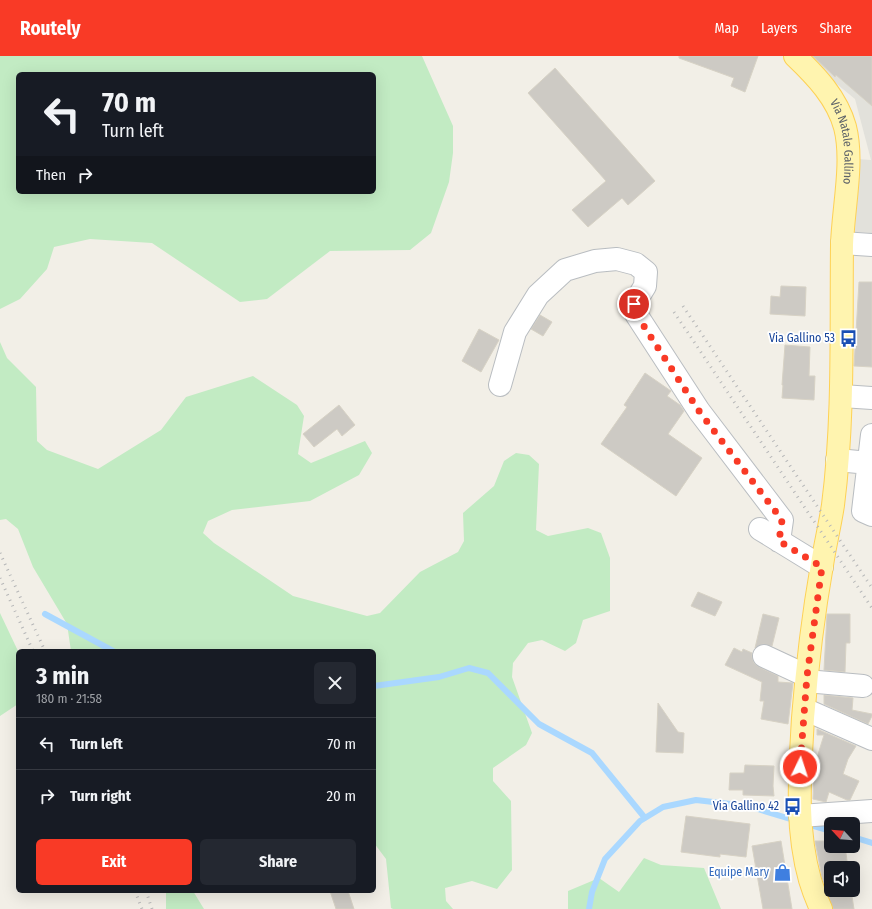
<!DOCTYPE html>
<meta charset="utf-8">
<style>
:root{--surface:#171b24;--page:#242831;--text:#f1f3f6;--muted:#9ea1a6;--line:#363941;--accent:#f93a26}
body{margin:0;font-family:"Fira Sans Condensed",sans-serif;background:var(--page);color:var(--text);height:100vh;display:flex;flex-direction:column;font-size:15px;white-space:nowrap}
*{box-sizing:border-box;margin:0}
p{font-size:13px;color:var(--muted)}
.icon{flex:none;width:22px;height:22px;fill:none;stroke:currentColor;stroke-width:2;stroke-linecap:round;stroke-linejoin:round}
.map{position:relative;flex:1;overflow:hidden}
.details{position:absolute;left:16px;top:593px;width:360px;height:244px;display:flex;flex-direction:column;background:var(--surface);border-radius:6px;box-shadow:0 4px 16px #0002}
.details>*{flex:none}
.top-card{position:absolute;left:16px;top:16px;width:360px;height:122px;border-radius:6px;box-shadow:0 4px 16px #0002;background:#171b24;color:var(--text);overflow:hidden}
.needle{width:26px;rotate:296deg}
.buttons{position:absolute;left:824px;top:761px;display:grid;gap:8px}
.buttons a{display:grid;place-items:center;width:36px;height:36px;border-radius:6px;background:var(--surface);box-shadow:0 4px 16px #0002;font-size:20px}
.pin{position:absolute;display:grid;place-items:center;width:34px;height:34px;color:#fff;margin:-17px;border:2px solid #fff;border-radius:50%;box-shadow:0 1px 4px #0007}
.me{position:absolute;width:44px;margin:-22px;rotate:4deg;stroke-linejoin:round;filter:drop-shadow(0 0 3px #0008)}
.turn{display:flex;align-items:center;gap:14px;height:84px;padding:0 20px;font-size:18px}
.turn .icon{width:52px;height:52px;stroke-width:2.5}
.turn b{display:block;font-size:28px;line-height:34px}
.then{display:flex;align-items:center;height:38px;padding:0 20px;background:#0003;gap:8px;font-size:15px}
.round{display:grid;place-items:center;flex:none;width:42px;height:42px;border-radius:6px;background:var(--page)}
.overview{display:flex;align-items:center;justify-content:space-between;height:68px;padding:0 20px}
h1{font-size:24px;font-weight:700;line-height:30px}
.cta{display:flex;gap:8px;margin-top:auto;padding:8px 20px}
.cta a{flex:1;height:46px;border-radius:6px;background:var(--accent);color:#fff;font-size:16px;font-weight:700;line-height:46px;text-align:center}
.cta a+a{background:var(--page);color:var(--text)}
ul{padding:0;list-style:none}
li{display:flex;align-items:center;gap:12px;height:52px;padding:0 20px;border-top:1px solid var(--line)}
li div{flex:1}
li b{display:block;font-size:15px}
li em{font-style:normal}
header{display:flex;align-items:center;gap:24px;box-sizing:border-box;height:56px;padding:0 20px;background:var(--accent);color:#fff}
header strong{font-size:19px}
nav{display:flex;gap:22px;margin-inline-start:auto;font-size:14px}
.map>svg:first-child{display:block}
.industrial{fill:#e2e1db}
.green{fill:#c2ebc3;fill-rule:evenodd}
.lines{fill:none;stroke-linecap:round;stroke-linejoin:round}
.stream{stroke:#aad8ff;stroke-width:6}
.building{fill:#cdcac4;stroke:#d7d2c5}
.minor-casing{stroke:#b9bdc1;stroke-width:24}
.major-casing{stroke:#fed154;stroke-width:24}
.minor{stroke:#fff;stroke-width:22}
.major{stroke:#fff4af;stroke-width:22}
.rail{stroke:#b6b7b8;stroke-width:3;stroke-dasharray:1 5;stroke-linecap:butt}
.route{stroke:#f93a26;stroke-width:7;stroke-dasharray:0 12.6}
.labels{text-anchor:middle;stroke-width:3.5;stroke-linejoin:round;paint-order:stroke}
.street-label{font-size:12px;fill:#5e6369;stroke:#fff}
.transit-label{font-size:12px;fill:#164399;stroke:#fff;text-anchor:end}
.shop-label{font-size:12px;fill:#366cbe;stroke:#fff;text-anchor:end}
</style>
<header>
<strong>Routely</strong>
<nav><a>Map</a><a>Layers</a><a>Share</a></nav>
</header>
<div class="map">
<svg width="872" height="853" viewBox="0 0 872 853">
<rect width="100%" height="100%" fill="#f2efe7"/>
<path class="industrial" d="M 806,0 L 872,0 L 872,177 L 855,176 L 857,103 L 871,104 L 855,43 L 832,24 Z"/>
<path class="green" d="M 0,0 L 422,0 L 453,70 L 453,97 L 449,126 L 431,177 L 410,194 L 330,195 L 267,243 L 240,246 L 152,187 L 90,183 L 54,191 L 47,213 L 20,243 L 0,253 ZM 18,18 L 374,18 L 374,136 L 18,136 Z
M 0,286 L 7,302 L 36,331 L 37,385 L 47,394 L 98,413 L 161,374 L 186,341 L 253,320 L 297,349 L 304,360 L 298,398 L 311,407 L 365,385 L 372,397 L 359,419 L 310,445 L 232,454 L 208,465 L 203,477 L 214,487 L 293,540 L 367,560 L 380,557 L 420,516 L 458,496 L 464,485 L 463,457 L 494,430 L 504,405 L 516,397 L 529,399 L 539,408 L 536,474 L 548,480 L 588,472 L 601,477 L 610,502 L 610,555 L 583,564 L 576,587 L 565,595 L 542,584 L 528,587 L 513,607 L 512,621 L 532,677 L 526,689 L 493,712 L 493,725 L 511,745 L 512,814 L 497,833 L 472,825 L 445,832 L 446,845 L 453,853 L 393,853 L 391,852 L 386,803 L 374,787 L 374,595 L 71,595 L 67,568 L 33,511 L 18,473 L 6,463 L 0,464 Z
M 0,557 L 18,595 L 18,648 L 0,660 Z
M 644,802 L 661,809 L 704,812 L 721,853 L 568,853 L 568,835 L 599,822 L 619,836 Z
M 168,835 L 193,835 L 204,853 L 166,853 L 166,837 Z"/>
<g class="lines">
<path class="stream" d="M 45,558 L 113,595
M 374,630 L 439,621 L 469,612 L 488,617 L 539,668 L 592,697 L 645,762
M 807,768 L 831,775
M 853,781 L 872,787
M 589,853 L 592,836 L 605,803 L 640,765 L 663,751 L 696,744 L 748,750 L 797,765"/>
</g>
<path class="building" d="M 679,0 L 758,0 L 745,36 L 731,30 L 734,22 L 679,2 Z
M 813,0 L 872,0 L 872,50 L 836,19 L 835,21 Z
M 555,12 L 655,125 L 628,149 L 622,142 L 588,171 L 572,154 L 606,125 L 528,37 Z
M 859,226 L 872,226 L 872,311 L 854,310 Z
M 781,230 L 806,231 L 805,260 L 770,258 L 771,240 L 780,241 Z
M 540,259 L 552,266 L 543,280 L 531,273 Z
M 479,273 L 499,284 L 481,316 L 462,305 Z
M 785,289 L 810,291 L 809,320 L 815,320 L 814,344 L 782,342 L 783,329 L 782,329 Z
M 645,317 L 671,335 L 667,340 L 680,349 L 684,355 L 668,378 L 702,402 L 676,440 L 601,388 L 627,351 L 624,349 Z
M 339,349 L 355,369 L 342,380 L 337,373 L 314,391 L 303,378 Z
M 698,536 L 722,546 L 715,560 L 691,550 Z
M 763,558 L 779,562 L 772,590 L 763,588 L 755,592 Z
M 827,558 L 850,558 L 850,587 L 846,587 L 845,616 L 824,614 Z
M 734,592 L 742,596 L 743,593 L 752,597 L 752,601 L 754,607 L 759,611 L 778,620 L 778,626 L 793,627 L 788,668 L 761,663 L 764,645 L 760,645 L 762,626 L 725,609 Z
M 824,639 L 853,642 L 852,654 L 872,658 L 872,660 L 868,668 L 824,648 Z
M 658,647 L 678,676 L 684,677 L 683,697 L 656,696 Z
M 817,673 L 856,690 L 848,703 L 843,718 L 859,725 L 850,744 L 847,744 L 829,736 L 826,746 L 813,743 L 814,716 L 819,695 L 824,679 L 817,679 Z
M 745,709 L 774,710 L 773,730 L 774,740 L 743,739 L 743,734 L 729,734 L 730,717 L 744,717 Z
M 686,760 L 750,768 L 746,801 L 720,798 L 720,801 L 681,796 Z
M 781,785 L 792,853 L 763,853 L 752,790 Z
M 815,785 L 831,785 L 831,790 L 845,790 L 848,812 L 831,812 L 831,834 L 851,834 L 854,853 L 833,853 L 822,821 Z
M 330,835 L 348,835 L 354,853 L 336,853 Z"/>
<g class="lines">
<defs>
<path id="minor" d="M 842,187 L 872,189
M 500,329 L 515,276 L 538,239 L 565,214 L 595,205 L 617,203 L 636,208 L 646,216 L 645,230 L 634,248 L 636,258 L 699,355 L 782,464 L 779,485
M 842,340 L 872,342
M 872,379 L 863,455 L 872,459
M 837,404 L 869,407
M 760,473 L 822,511
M 764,600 L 807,620
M 806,625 L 863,630
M 804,653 L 872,683
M 800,760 L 872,755"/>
<g id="major">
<path id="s1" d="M 795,0 C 816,20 837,42 845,71 C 854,106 843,152 842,189 C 841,276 844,363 833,449 C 830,469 825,489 822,509 C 813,560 807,611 803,662 C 800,716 795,771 810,824 C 813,834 817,844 821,853"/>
</g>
</defs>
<use href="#minor" class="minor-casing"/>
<use href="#major" class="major-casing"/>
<use href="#minor" class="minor"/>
<use href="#major" class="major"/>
<path class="rail" d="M 683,250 L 872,532
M 674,256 L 872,552
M 0,497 L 45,595
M 0,522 L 33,595
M 135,835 L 142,853
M 146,835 L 152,853"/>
</g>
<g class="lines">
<path class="route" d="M 634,248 L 636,258 L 699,355 L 782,464 L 779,485 L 822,511 L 807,620 L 800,711"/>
</g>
<defs>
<symbol id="bus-bare" viewBox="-9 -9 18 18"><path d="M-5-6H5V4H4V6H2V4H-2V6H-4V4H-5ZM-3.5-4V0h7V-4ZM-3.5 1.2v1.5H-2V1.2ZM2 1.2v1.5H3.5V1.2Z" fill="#1a4fb4" stroke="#fff" stroke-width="2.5" paint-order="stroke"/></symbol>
<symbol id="shop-bare" viewBox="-9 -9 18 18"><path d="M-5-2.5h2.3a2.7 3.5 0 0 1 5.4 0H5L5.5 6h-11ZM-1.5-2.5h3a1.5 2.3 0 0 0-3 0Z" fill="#3f7fe0" stroke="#fff" stroke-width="2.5" paint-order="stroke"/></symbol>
</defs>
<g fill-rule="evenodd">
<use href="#bus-bare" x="836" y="270" width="25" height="25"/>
<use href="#bus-bare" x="780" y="738" width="25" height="25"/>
<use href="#shop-bare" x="770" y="804" width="25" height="25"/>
</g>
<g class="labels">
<g class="street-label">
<text dy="4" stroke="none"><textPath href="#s1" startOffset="102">Via Natale Gallino</textPath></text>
</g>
<g class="transit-label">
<text x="835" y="286">Via Gallino 53</text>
<text x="779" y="754">Via Gallino 42</text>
</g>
<g class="shop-label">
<text x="769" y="820">Equipe Mary</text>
</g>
</g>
</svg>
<div class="buttons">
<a><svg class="needle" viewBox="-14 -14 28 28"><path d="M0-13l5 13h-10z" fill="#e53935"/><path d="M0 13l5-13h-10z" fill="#9ea1a6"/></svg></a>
<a><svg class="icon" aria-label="sound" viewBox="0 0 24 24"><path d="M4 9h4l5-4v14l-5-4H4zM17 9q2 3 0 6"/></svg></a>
</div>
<div class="pin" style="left:634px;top:248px;background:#d93025"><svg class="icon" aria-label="arrive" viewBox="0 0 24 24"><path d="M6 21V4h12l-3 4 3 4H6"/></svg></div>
<svg class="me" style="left:800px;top:711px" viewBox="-20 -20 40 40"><circle r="17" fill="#f93a26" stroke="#fff" stroke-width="3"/><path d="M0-11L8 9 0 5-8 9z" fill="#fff"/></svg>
<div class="top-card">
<div class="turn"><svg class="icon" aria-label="left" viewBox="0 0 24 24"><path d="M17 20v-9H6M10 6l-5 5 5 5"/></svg><div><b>70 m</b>Turn left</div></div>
<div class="then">Then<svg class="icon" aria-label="right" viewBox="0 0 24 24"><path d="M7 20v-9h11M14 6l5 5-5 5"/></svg></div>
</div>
<section class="details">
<div class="overview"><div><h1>3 min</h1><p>180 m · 21:58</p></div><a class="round"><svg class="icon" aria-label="close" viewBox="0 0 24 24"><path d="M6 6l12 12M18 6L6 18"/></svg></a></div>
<ul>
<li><svg class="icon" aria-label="left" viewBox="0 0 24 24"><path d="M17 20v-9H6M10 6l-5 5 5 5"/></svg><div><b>Turn left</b></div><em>70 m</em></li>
<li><svg class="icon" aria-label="right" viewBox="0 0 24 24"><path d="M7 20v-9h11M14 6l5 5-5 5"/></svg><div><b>Turn right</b></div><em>20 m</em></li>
</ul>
<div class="cta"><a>Exit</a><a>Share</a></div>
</section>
</div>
